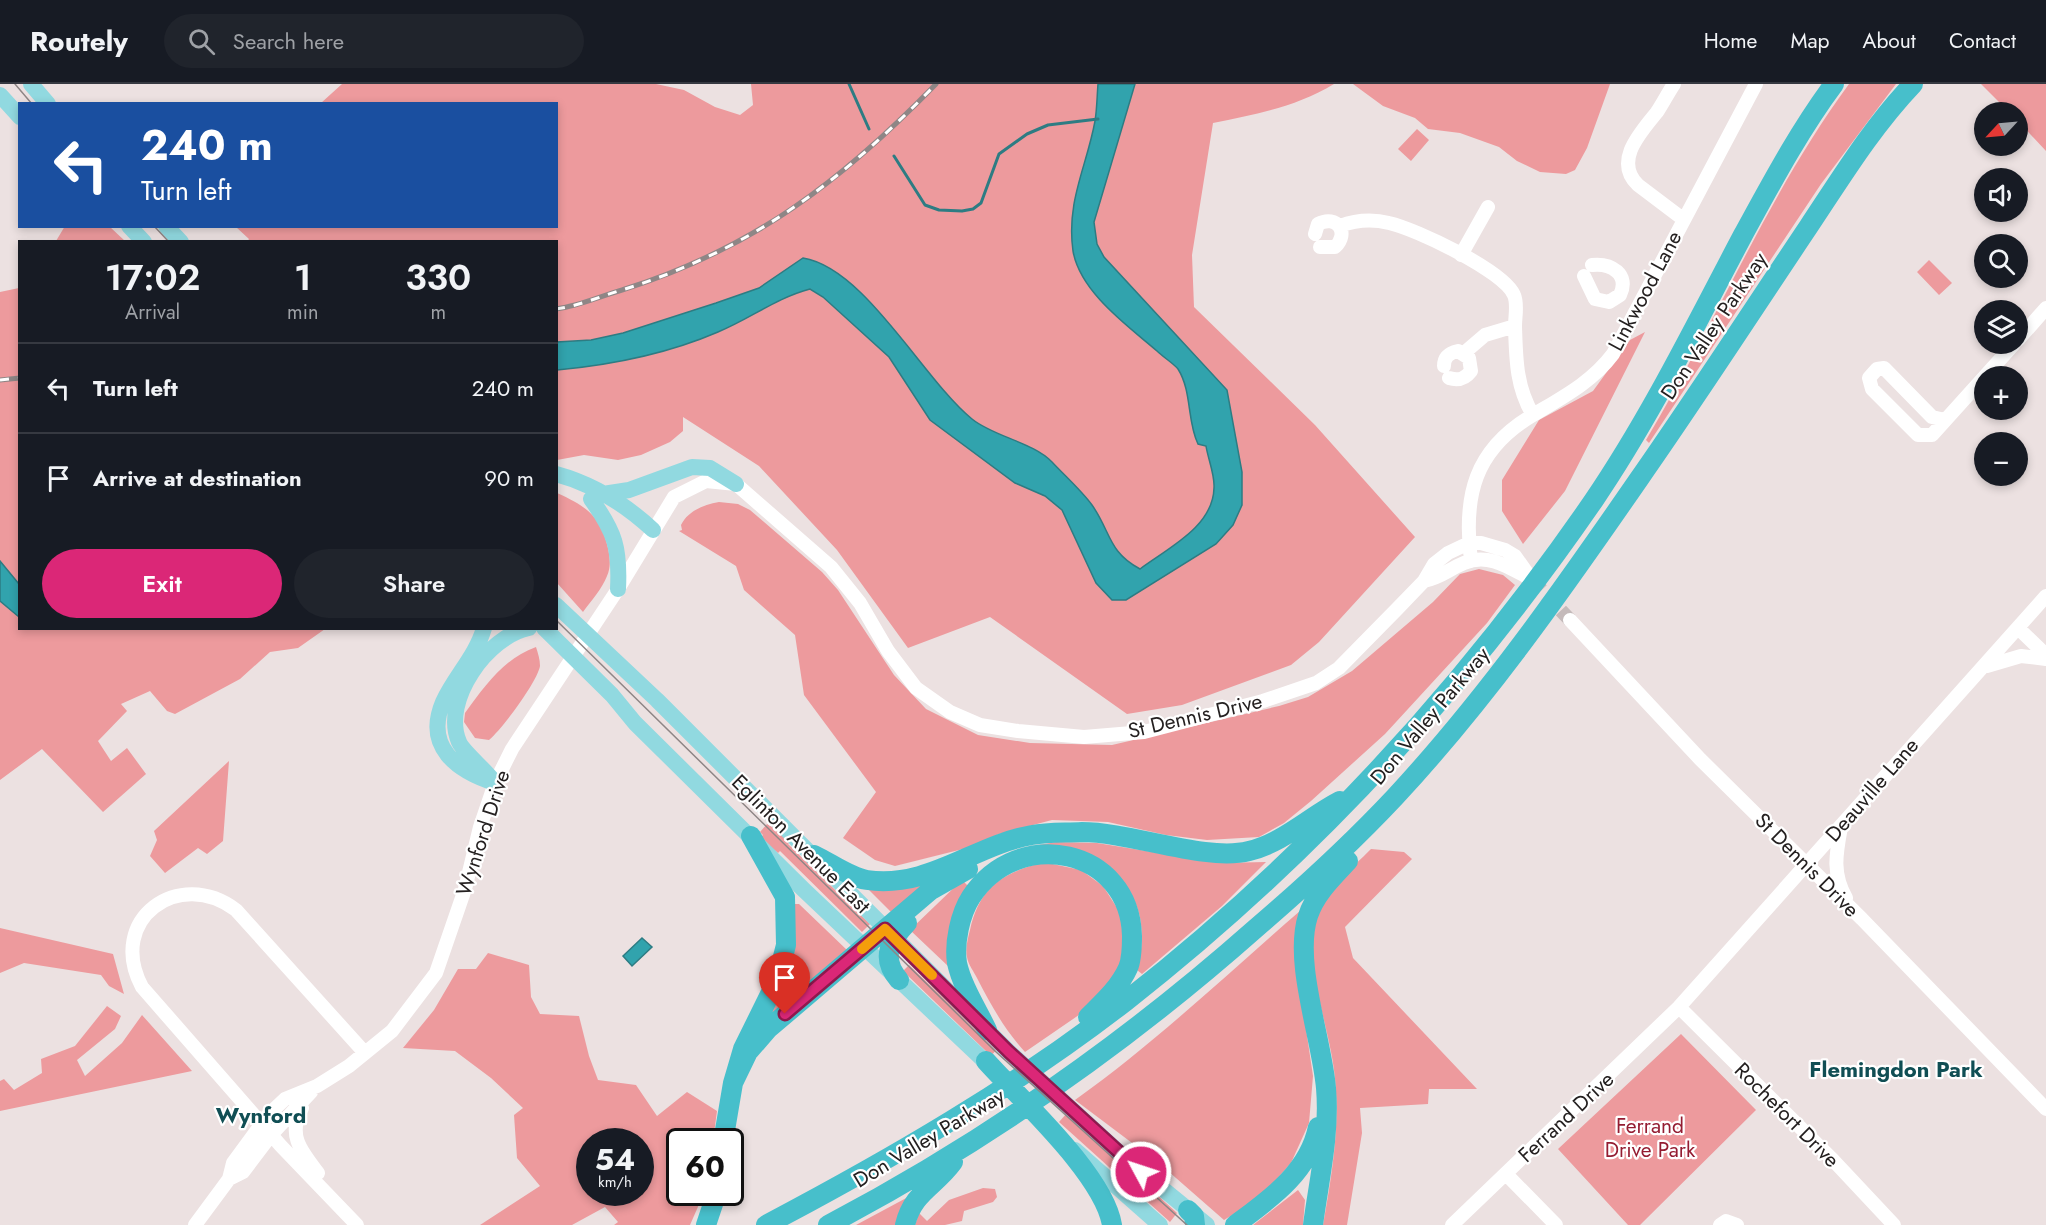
<!DOCTYPE html>
<meta charset="utf-8">
<style>
:root{--surface:#171b24;--page:#20242c;--text:#f1f3f6;--muted:#9ea1a6;--line:#363941;--accent:#db2777}
body{margin:0;font-family:Jost,sans-serif;background:var(--page);color:var(--text);height:100vh;display:flex;flex-direction:column;font-size:22px;white-space:nowrap}
*{box-sizing:border-box;margin:0}
p{font-size:20px;color:var(--muted)}
.icon{flex:none;width:33px;height:33px;fill:none;stroke:currentColor;stroke-width:2;stroke-linecap:round;stroke-linejoin:round}
.map{position:relative;flex:1;overflow:hidden}
.details{position:absolute;left:18px;top:156px;width:540px;height:390px;display:flex;flex-direction:column;background:var(--surface);border-radius:0px;box-shadow:0 3px 9px #0003}
.details>*{flex:none}
.hud{position:absolute;left:18px;top:18px;width:540px;height:126px;border-radius:0px;box-shadow:0 3px 9px #0003;background:#1a4fa0;color:#fff;overflow:hidden}
.needle{width:39px;rotate:244deg}
.buttons{position:absolute;left:1974px;top:18px;display:grid;gap:12px}
.buttons a{display:grid;place-items:center;width:54px;height:54px;border-radius:50%;background:var(--surface);box-shadow:0 3px 9px #0003;font-size:30px}
.speed{position:absolute;left:576px;top:1044px;display:flex;gap:12px;font-size:30px;font-weight:700;text-align:center}
.speed>*{display:grid;place-content:center;width:78px;height:78px;border-radius:50%;background:var(--surface);box-shadow:0 3px 9px #0003;line-height:1}
.speed small{font-size:15px;font-weight:400}
.speed .limit{border:3px solid #111;border-radius:9px;background:#fff;color:#111}
.pin{position:absolute;display:grid;place-items:center;width:51px;height:51px;color:#fff;margin:-62px -26px;border-radius:50% 50% 50% 0;rotate:-45deg;box-shadow:0 0 6px #0007}
.pin .icon{rotate:45deg}
.me{position:absolute;width:66px;margin:-33px;rotate:310deg;stroke-linejoin:round;filter:drop-shadow(0 0 4px #0008)}
.turn{display:flex;align-items:center;gap:21px;height:126px;padding:0 24px;font-size:27px}
.turn .icon{width:78px;height:78px;stroke-width:2.5}
.turn b{display:block;font-size:42px;line-height:51px}
.eta{display:flex;justify-content:space-evenly;align-items:center;height:102px;text-align:center}
.eta b{font-size:36px;font-weight:600;line-height:42px}
.primary-button{display:flex;gap:12px;margin-top:auto;padding:12px 24px}
.primary-button a{flex:1;height:69px;border-radius:36px;background:var(--accent);color:#fff;font-size:24px;font-weight:600;line-height:69px;text-align:center}
.primary-button a+a{background:var(--page);color:var(--text)}
ul{padding:0;list-style:none}
li{display:flex;align-items:center;gap:18px;height:90px;padding:0 24px;border-top:2px solid var(--line)}
li div{flex:1}
li b{display:block;font-size:22px}
li em{font-style:normal}
header{display:flex;align-items:center;gap:36px;box-sizing:border-box;height:84px;padding:0 30px;background:var(--surface);border-bottom:2px solid var(--line)}
header strong{font-size:28px}
nav{display:flex;gap:33px;margin-inline-start:auto;font-size:21px}
.search{width:420px;height:54px;background:var(--page);display:flex;align-items:center;gap:15px;box-sizing:border-box;padding:0 21px;border-radius:33px;color:var(--muted);font-size:22px}
.map>svg:first-child{display:block}
.green{fill:#ed9a9d;fill-rule:evenodd}
.water{fill:#31a3ad;stroke:#2d7c83;stroke-width:1.5}
.lines{fill:none;stroke-linecap:round;stroke-linejoin:round}
.stream{stroke:#2d7c83;stroke-width:3}
.minor-tunnel{stroke:#c4baba;stroke-width:14;stroke-dasharray:14 7;stroke-linecap:butt}
.minor{stroke:#fff;stroke-width:14}
.major{stroke:#91d9e0;stroke-width:16}
.highway{stroke:#47bfcb;stroke-width:20}
.tram{stroke:#8e8686;stroke-width:1.5}
.rail-casing{stroke:#8e8686;stroke-width:5}
.rail{stroke:#fff;stroke-width:3;stroke-dasharray:9;stroke-linecap:butt}
.route-casing{stroke:#8e194d;stroke-width:15}
.route{stroke:#db2777;stroke-width:10}
.slow{stroke:#f59e0b;stroke-width:10}
.labels{text-anchor:middle;stroke-width:4.5;stroke-linejoin:round;paint-order:stroke}
.street-label{font-size:21px;fill:#242020;stroke:#fff}
.park-label{font-size:21px;fill:#941d32;stroke:#fff}
.neighbourhood-label{font-size:22px;font-weight:bold;fill:#104e54;stroke:#fff}
</style>
<header>
<strong>Routely</strong>
<div class="search"><svg class="icon" aria-label="search" viewBox="0 0 24 24"><circle cx="10" cy="10" r="6"/><path d="M15 15l6 6"/></svg>Search here</div>
<nav><a>Home</a><a>Map</a><a>About</a><a>Contact</a></nav>
</header>
<div class="map">
<svg width="2046" height="1141" viewBox="0 0 2046 1141">
<rect width="100%" height="100%" fill="#ece1e1"/>
<path class="green" d="M 342,0 L 656,0 L 684,6 L 715,23 L 740,31 L 753,21 L 751,0 L 1334,0 C 1296,23 1256,30 1213,39 L 1192,171 L 1194,223 L 1315,341 L 1415,453 L 1319,558 L 1291,581 L 1182,621 L 1127,630 L 990,533 L 908,564 L 837,466 L 759,382 L 683,333 L 683,347 L 670,358 L 641,371 L 618,376 L 584,371 L 557,376 L 556,158 L 247,158 L 249,155 L 236,143 L 556,142 L 556,20 L 321,19 Z
M 1353,0 L 1610,0 L 1587,64 L 1575,86 L 1566,90 L 1540,88 L 1517,77 L 1499,63 L 1460,49 L 1428,45 L 1415,34 L 1383,22 Z
M 1849,0 L 1896,0 L 1821,100 L 1649,359 L 1646,356 C 1716,239 1768,110 1849,0 Z
M 1981,0 L 2046,0 L 2046,67 L 2018,37 L 2018,28 L 2009,28 Z
M 1417,45 L 1429,56 L 1411,77 L 1398,65 Z
M 65,142 L 110,143 L 125,157 L 56,157 Z
M 1929,176 L 1952,199 L 1939,211 L 1917,188 Z
M 19,204 L 20,544 L 325,545 L 298,564 L 270,568 L 240,595 L 175,630 L 167,627 L 150,607 L 121,620 L 127,627 L 98,657 L 111,677 L 127,664 L 146,690 L 103,728 L 42,665 L 0,696 L 0,208 Z
M 1645,248 L 1565,407 L 1523,460 L 1502,427 L 1502,396 L 1539,336 L 1593,307 L 1630,256 Z
M 557,409 C 586,422 601,432 608,464 C 610,474 611,483 607,492 C 602,505 591,517 583,528 L 557,499 Z
M 719,418 L 738,420 L 750,426 L 822,488 L 838,506 L 894,591 L 926,625 L 978,651 L 1030,659 L 1112,661 L 1279,622 L 1308,613 L 1352,587 L 1433,518 L 1460,490 L 1479,485 L 1503,491 L 1515,501 L 1487,539 L 1385,650 L 1311,717 L 1284,739 L 1259,753 L 1207,756 L 1166,751 L 1108,738 L 1052,736 L 999,750 L 971,763 L 895,782 L 875,776 L 843,754 L 876,708 L 804,611 L 795,551 L 744,506 L 736,482 L 679,447 L 682,446 L 681,441 C 688,427 703,421 719,418 Z
M 536,563 C 538,569 540,576 540,582 C 537,598 503,644 489,656 L 475,654 L 464,638 L 465,629 C 485,602 503,575 536,563 Z
M 229,677 L 223,757 L 207,770 L 198,764 L 165,789 L 150,772 L 157,756 L 154,747 Z
M 767,740 L 772,743 L 775,740 L 790,758 L 788,760 L 870,840 L 862,848 L 780,767 L 778,769 L 760,754 L 763,751 L 760,748 Z
M 1056,758 L 1097,759 L 1220,779 L 1266,778 L 1222,822 L 1142,890 L 1137,886 C 1144,862 1145,829 1129,808 C 1122,799 1055,773 1040,766 L 1039,761 Z
M 1371,765 L 1404,768 L 1412,775 L 1345,843 L 1353,874 L 1477,1005 L 1429,1005 L 1428,1020 L 1360,1024 L 1362,1049 L 1347,1141 L 1323,1141 C 1332,1090 1341,1038 1334,986 C 1329,943 1303,877 1315,836 C 1324,808 1351,785 1371,765 Z
M 1043,778 L 1081,786 L 1103,802 L 1121,830 L 1124,876 L 1092,922 L 1025,968 C 1004,945 991,921 977,894 C 974,888 968,880 967,873 C 965,864 968,854 970,846 C 980,802 1002,790 1043,778 Z
M 962,796 L 970,804 L 949,883 L 910,846 Z
M 927,797 L 895,832 L 864,801 Z
M 795,820 L 799,820 L 848,867 L 764,936 L 794,867 Z
M 1300,827 L 1294,864 L 1313,992 L 1309,1039 L 1291,1079 L 1259,1115 L 1224,1136 L 1160,1080 L 1075,1016 C 1155,959 1226,891 1300,827 Z
M 0,844 L 113,870 L 124,910 L 109,902 L 101,891 L 24,879 L 0,889 Z
M 488,869 L 529,881 L 531,913 L 540,930 L 579,932 L 589,972 L 598,996 L 636,1001 L 657,1032 L 687,1008 L 717,1027 L 713,1057 L 680,1058 L 680,1108 L 704,1109 L 690,1141 L 614,1141 L 618,1138 L 605,1123 L 572,1141 L 480,1141 L 540,1102 L 517,1074 L 514,1031 L 523,1024 L 491,994 L 455,967 L 403,964 L 434,926 L 458,885 L 476,885 ZM 590,1058 L 640,1058 L 640,1108 L 590,1108 Z
M 909,881 L 997,965 L 991,972 L 903,887 Z
M 107,922 L 121,932 L 115,945 L 77,976 L 85,992 L 122,959 L 142,931 L 192,987 L 0,1027 L 0,997 L 4,995 L 14,1006 L 42,989 L 41,975 L 75,962 Z
M 1681,950 L 1756,1026 L 1640,1141 L 1628,1141 L 1558,1065 Z
M 1067,1029 L 1177,1129 L 1170,1138 L 1059,1038 Z
M 983,1104 L 995,1105 L 997,1113 L 993,1118 L 964,1127 L 962,1137 L 945,1141 L 915,1141 L 919,1129 L 927,1137 L 949,1116 Z
M 1298,1106 L 1305,1116 L 1303,1141 L 1253,1141 Z
M 910,1112 L 897,1141 L 856,1141 Z"/>
<path class="water" d="M 1098,0 L 1135,0 L 1094,138 L 1097,160 L 1104,173 L 1227,306 L 1242,388 L 1242,421 L 1233,441 L 1216,460 L 1126,516 L 1112,516 L 1096,499 L 1062,426 L 1045,412 L 1015,399 L 930,336 L 889,273 L 823,213 L 810,205 C 776,214 750,235 718,248 C 667,270 611,281 557,286 L 557,258 L 591,256 L 623,249 L 716,219 L 759,204 L 803,174 C 865,184 923,295 972,335 C 994,353 1033,358 1052,378 C 1065,392 1081,406 1092,421 C 1111,448 1108,468 1140,485 C 1168,464 1213,443 1214,404 C 1215,391 1208,375 1206,362 L 1198,360 C 1187,338 1192,307 1178,285 C 1173,279 1163,273 1157,267 C 1128,242 1080,208 1073,167 C 1066,117 1087,82 1095,37 C 1097,25 1097,12 1098,0 Z
M 0,477 L 19,500 L 19,533 L 0,517 Z
M 642,854 L 652,863 L 632,882 L 623,872 Z"/>
<g class="lines">
<path class="stream" d="M 849,0 L 869,45
M 894,72 L 925,121 L 939,126 L 962,127 L 973,125 L 981,119 L 999,70 L 1027,50 L 1048,41 L 1098,35"/>
<path class="minor-tunnel" d="M 1532,496 L 1570,536"/>
<path class="minor" d="M 1674,0 C 1668,9 1663,19 1657,28 C 1641,48 1613,77 1638,101 L 1683,135
M 1340,142 C 1356,136 1373,135 1389,139 C 1416,145 1504,187 1514,211 C 1518,220 1515,232 1515,242 C 1516,274 1516,303 1533,331
M 1315,150 L 1318,140 C 1337,130 1350,149 1335,163 L 1320,163
M 1461,171 L 1488,123
M 1584,192 L 1595,215 L 1609,218 L 1620,211 C 1630,190 1611,179 1592,181
M 2018,256 L 2046,224
M 1464,269 L 1485,251 L 1515,242
M 1444,282 C 1444,273 1449,269 1458,267 L 1469,274 L 1471,287 C 1465,295 1459,297 1449,294
M 1945,336 L 1932,333 L 1884,284 L 1877,285 L 1869,294 L 1872,305 L 1918,351 L 1932,351 L 2014,260
M 1471,477 C 1463,412 1474,366 1533,331 C 1563,313 1592,298 1613,270 L 1756,0
M 1424,497 C 1444,492 1447,486 1464,479 C 1487,469 1507,482 1527,493
M 1570,536 L 1700,675 L 1862,835 L 2046,1025
M 2018,544 L 2046,571
M 1987,582 L 2021,572 L 2046,575
M 1841,743 C 1836,770 1832,789 1846,814
M 1679,923 L 1833,1076 L 1894,1141
M 302,1024 C 287,1051 301,1067 318,1089
M 1506,1090 L 1556,1141
M 229,1095 L 233,1079 L 269,1030 L 285,1015 L 317,1002 L 349,982 L 392,947 L 436,889 L 465,805 L 480,743 L 495,699 L 512,665 L 618,505 L 674,413 L 706,397 L 736,400 L 831,483 L 860,519 L 888,567 L 916,604 L 950,628 L 980,641 L 1018,647 L 1084,653 L 1144,648 L 1263,617 L 1316,599 L 1339,584 L 1397,525 L 1424,497 L 1434,480 L 1448,469 L 1469,459 L 1481,459 L 1505,466 L 1515,472 L 1532,496
M 195,1141 L 229,1095 L 243,1088 L 271,1051 L 311,1008
M 357,1141 L 281,1062 L 142,903 C 106,835 179,783 236,826 L 365,969
M 1452,1141 L 1679,923 L 2046,512
M 1720,1141 L 1726,1137 L 1737,1141"/>
<path class="major" d="M 31,0 L 48,20
M 0,11 L 20,33
M 129,142 L 144,158
M 166,142 L 181,158
M 556,390 C 593,400 626,421 653,446
M 603,410 L 629,406 L 692,383 L 710,384 L 736,400
M 591,415 C 615,448 620,464 618,505
M 556,521 L 657,616 L 1009,968 L 1126,1075 L 1207,1141
M 484,544 C 476,572 455,592 443,618 C 424,663 457,687 495,699
M 544,544 L 612,611 L 635,639 L 804,806 L 995,987
M 495,699 C 486,686 463,668 459,658 C 441,616 488,552 529,544
M 1075,1066 L 1160,1141"/>
<path class="highway" d="M 814,771 C 831,779 849,793 867,796 C 929,805 974,761 1032,751 C 1048,748 1066,749 1082,748 C 1131,748 1206,778 1249,767 C 1283,759 1309,733 1340,717
M 899,896 C 880,874 890,857 907,839
M 987,946 C 977,925 962,902 957,879 C 954,859 960,830 971,813 C 1018,741 1130,764 1132,852 C 1132,862 1132,875 1128,884 C 1119,904 1103,918 1088,933
M 986,977 C 1021,1016 1104,1091 1112,1141
M 733,999 L 748,968 L 768,945 L 931,806 L 968,785
M 723,1058 L 733,999 L 743,965 L 777,896 L 786,861 L 785,813 L 751,752
M 1188,1126 L 1194,1132 L 1195,1141
M 706,1141 L 717,1108
M 766,1141 C 891,1075 1014,1004 1126,917 C 1306,776 1464,605 1594,416 C 1651,332 1696,240 1743,151 C 1771,100 1799,47 1834,0
M 828,1141 C 982,1060 1125,960 1255,845 C 1304,803 1351,760 1395,713 C 1486,615 1563,505 1639,395 C 1697,312 1752,227 1809,142 C 1841,94 1872,43 1913,0
M 905,1141 C 913,1108 935,1103 953,1078
M 1235,1141 C 1270,1115 1309,1088 1318,1043
M 1313,1141 C 1319,1096 1330,1050 1326,1004 C 1322,955 1293,878 1308,832 C 1315,810 1333,793 1348,777"/>
<path class="tram" d="M 15,0 L 32,20
M 154,142 L 169,158
M 556,536 L 995,967 L 1187,1141"/>
<defs>
<path id="rail" d="M 556,225 C 579,222 601,212 622,206 C 753,165 842,97 936,0
M 0,296 L 20,294"/>
</defs>
<use href="#rail" class="rail-casing"/>
<use href="#rail" class="rail"/>
</g>
<g class="lines">
<defs>
<path id="route" d="M 785,930 L 885,845 L 1009,968 L 1141,1088"/>
</defs>
<use href="#route" class="route-casing"/>
<use href="#route" class="route"/>
<path class="slow" d="M 862,865 L 885,845 L 932,891"/>
</g>
<g class="labels">
<g class="street-label">
<text transform="translate(1645 207) rotate(-62)" y="7">Linkwood Lane</text>
<text transform="translate(1714 242) rotate(-56)" y="7">Don Valley Parkway</text>
<text transform="translate(1195 632) rotate(-13)" y="7">St Dennis Drive</text>
<text transform="translate(1430 632) rotate(-50)" y="7">Don Valley Parkway</text>
<text transform="translate(1872 706) rotate(-49)" y="7">Deauville Lane</text>
<text transform="translate(483 749) rotate(-72)" y="7">Wynford Drive</text>
<text transform="translate(801 760) rotate(45)" y="7">Eglinton Avenue East</text>
<text transform="translate(1807 781) rotate(45)" y="7">St Dennis Drive</text>
<text transform="translate(1787 1031) rotate(45)" y="7">Rochefort Drive</text>
<text transform="translate(1566 1033) rotate(-43)" y="7">Ferrand Drive</text>
<text transform="translate(929 1054) rotate(-31)" y="7">Don Valley Parkway</text>
</g>
<g class="park-label">
<text x="1650" y="1049">Ferrand<tspan x="1650" dy="24">Drive Park</tspan></text>
</g>
<g class="neighbourhood-label">
<text x="1896" y="993">Flemingdon Park</text>
<text x="261" y="1039">Wynford</text>
</g>
</g>
</svg>
<div class="buttons">
<a><svg class="needle" viewBox="-14 -14 28 28"><path d="M0-13l5 13h-10z" fill="#e53935"/><path d="M0 13l5-13h-10z" fill="#9ea1a6"/></svg></a>
<a><svg class="icon" aria-label="sound" viewBox="0 0 24 24"><path d="M4 9h4l5-4v14l-5-4H4zM17 9q2 3 0 6"/></svg></a>
<a><svg class="icon" aria-label="search" viewBox="0 0 24 24"><circle cx="10" cy="10" r="6"/><path d="M15 15l6 6"/></svg></a>
<a><svg class="icon" aria-label="layers" viewBox="0 0 24 24"><path d="M12 4l9 5-9 5-9-5zM3 14l9 5 9-5"/></svg></a>
<a>+</a>
<a>−</a>
</div>
<div class="speed"><div>54<small>km/h</small></div><div class="limit">60</div></div>
<div class="pin" style="left:785px;top:930px;background:#d93025"><svg class="icon" aria-label="arrive" viewBox="0 0 24 24"><path d="M6 21V4h12l-3 4 3 4H6"/></svg></div>
<svg class="me" style="left:1141px;top:1088px" viewBox="-20 -20 40 40"><circle r="17" fill="#db2777" stroke="#fff" stroke-width="3"/><path d="M0-11L8 9 0 5-8 9z" fill="#fff"/></svg>
<div class="hud">
<div class="turn"><svg class="icon" aria-label="left" viewBox="0 0 24 24"><path d="M17 20v-9H6M10 6l-5 5 5 5"/></svg><div><b>240 m</b>Turn left</div></div>
</div>
<section class="details">
<div class="eta">
<div><b>17:02</b><p>Arrival</p></div>
<div><b>1</b><p>min</p></div>
<div><b>330</b><p>m</p></div>
</div>
<ul>
<li><svg class="icon" aria-label="left" viewBox="0 0 24 24"><path d="M17 20v-9H6M10 6l-5 5 5 5"/></svg><div><b>Turn left</b></div><em>240 m</em></li>
<li><svg class="icon" aria-label="arrive" viewBox="0 0 24 24"><path d="M6 21V4h12l-3 4 3 4H6"/></svg><div><b>Arrive at destination</b></div><em>90 m</em></li>
</ul>
<div class="primary-button"><a>Exit</a><a>Share</a></div>
</section>
</div>
